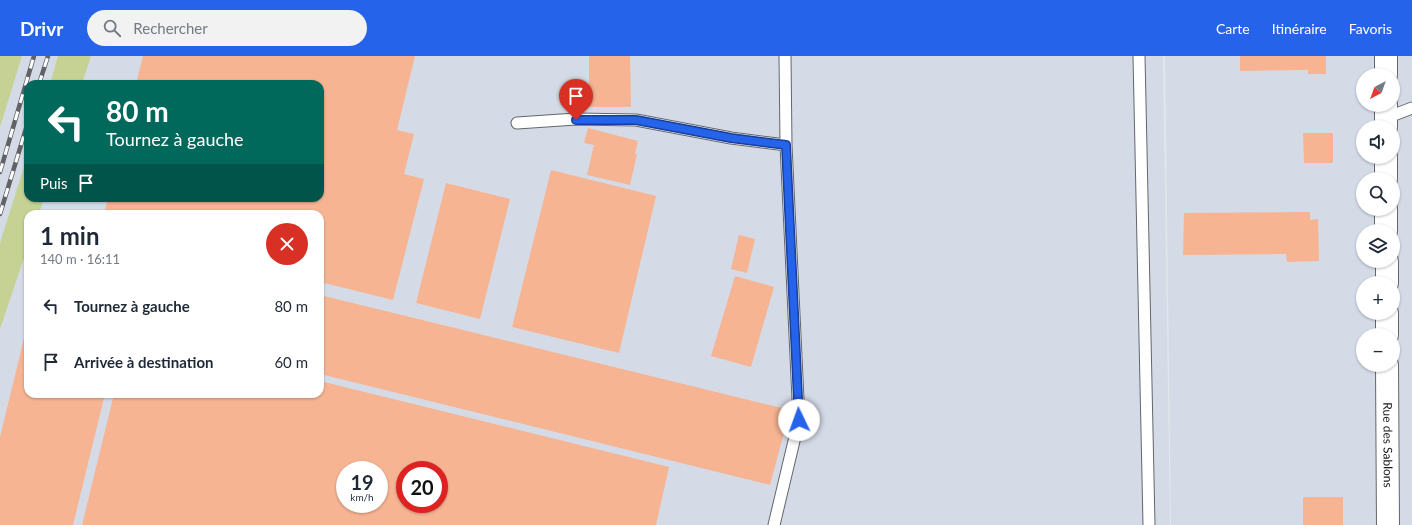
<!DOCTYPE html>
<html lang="fr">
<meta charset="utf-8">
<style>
:root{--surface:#fff;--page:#f2f2f3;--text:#1f2937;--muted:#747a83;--accent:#2563eb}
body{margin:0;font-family:Lato,sans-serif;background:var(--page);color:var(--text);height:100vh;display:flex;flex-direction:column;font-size:15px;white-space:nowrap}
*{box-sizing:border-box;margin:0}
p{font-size:13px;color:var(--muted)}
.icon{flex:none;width:22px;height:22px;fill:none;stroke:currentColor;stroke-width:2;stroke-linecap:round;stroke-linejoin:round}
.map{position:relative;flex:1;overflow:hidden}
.panel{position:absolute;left:24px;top:154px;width:300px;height:188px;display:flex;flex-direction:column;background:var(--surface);border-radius:12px;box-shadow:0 1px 3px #0004}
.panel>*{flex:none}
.guide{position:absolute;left:24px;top:24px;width:300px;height:122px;border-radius:12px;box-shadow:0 1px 3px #0004;background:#00695c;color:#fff;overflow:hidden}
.needle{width:26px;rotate:221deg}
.tools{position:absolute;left:1356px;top:12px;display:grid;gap:8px}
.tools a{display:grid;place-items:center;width:44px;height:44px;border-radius:50%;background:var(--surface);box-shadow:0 1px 3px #0004;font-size:20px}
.speed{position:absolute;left:336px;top:405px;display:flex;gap:8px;font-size:20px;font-weight:700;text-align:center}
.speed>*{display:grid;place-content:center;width:52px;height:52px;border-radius:50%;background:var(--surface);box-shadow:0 1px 3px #0004;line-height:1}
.speed small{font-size:10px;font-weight:400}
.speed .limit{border:6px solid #d22;background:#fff;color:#111}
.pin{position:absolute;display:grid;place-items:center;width:34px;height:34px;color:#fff;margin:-41px -17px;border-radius:50% 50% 50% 0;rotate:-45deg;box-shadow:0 0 4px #0007}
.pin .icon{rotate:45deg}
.me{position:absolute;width:44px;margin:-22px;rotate:357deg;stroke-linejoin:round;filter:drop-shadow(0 0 3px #0008)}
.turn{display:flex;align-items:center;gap:14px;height:84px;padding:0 16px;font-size:18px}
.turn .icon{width:52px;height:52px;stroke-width:2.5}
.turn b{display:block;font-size:28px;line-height:34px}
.then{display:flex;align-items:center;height:38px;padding:0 16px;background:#0003;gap:8px;font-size:15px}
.round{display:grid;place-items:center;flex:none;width:42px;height:42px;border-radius:21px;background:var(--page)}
.overview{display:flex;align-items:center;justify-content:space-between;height:68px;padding:0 16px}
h1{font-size:24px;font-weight:700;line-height:30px}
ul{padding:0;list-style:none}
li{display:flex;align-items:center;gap:12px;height:56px;padding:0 16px}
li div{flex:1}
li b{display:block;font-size:15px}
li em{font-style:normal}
header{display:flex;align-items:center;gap:24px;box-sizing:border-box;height:56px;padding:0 20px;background:var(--accent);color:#fff}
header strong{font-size:19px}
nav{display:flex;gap:22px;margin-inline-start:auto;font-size:14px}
.search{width:280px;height:36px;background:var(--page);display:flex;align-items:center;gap:10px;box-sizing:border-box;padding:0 14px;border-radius:22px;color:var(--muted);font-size:15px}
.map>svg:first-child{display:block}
.built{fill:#d4dbe7;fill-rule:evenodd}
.green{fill:#c6d194}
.building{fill:#f6b492;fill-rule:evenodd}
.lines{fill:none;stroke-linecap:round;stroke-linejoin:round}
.service-casing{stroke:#63666b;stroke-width:13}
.minor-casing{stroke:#63666b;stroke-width:24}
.service{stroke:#fff;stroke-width:11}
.minor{stroke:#fff;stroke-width:22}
.rail-casing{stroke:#606266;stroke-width:4.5}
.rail{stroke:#fff;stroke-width:3;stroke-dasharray:9;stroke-linecap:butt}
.route-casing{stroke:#184099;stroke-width:10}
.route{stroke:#2563eb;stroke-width:7}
.labels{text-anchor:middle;stroke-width:3;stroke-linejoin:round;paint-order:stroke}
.street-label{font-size:12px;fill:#161719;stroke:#fff}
</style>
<header>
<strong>Drivr</strong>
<div class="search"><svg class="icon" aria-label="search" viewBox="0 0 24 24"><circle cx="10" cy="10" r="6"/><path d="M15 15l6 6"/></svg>Rechercher</div>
<nav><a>Carte</a><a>Itinéraire</a><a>Favoris</a></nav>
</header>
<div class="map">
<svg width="1412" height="469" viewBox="0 0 1412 469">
<rect width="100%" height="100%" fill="#e2e6ec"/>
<path class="built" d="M 0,0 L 1163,0 L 1170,469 L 0,469 ZM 28,28 L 320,28 L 320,142 L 28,142 ZM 28,158 L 320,158 L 320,338 L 28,338 ZM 345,414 L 379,414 L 379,448 L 345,448 ZM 405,414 L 439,414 L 439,448 L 405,448 Z
M 1165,0 L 1412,0 L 1412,469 L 1171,469 ZM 1363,19 L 1393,19 L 1393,49 L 1363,49 ZM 1363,71 L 1393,71 L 1393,101 L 1363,101 ZM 1363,123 L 1393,123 L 1393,153 L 1363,153 ZM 1363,175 L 1393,175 L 1393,205 L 1363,205 ZM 1363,227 L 1393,227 L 1393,257 L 1363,257 ZM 1363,279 L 1393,279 L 1393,309 L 1363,309 Z"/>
<path class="green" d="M 0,0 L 22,0 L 0,71 Z
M 58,0 L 91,0 L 82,28 L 50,28 Z
M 28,98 L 28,142 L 44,142 L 39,158 L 28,158 L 28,190 L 0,273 L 0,187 Z"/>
<path class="building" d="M 143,0 L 415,0 L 397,74 L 414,78 L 404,118 L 424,123 L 393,244 L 320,226 L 320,158 L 104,158 L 108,142 L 320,142 L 320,28 L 136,28 Z
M 589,0 L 630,0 L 631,51 L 589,51 Z
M 1240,0 L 1326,0 L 1326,18 L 1308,18 L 1308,14 L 1240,15 Z
M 588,72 L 638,85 L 635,98 L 637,98 L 630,129 L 587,119 L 594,89 L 584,87 Z
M 1303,77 L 1333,77 L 1333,107 L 1304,107 Z
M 551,114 L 656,140 L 619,297 L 512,271 Z
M 446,127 L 510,143 L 480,263 L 416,247 Z
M 1310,156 L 1310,164 L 1318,163 L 1319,205 L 1287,206 L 1286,198 L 1183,199 L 1184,157 Z
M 739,179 L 755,183 L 747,217 L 731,213 Z
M 735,220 L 774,231 L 751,311 L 711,300 Z
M 320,239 L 790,354 L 770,429 L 320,318 Z
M 27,270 L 28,338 L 105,338 L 73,469 L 0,469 L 0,381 Z
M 320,325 L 669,411 L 656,469 L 82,469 L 114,338 L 320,338 ZM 345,414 L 379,414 L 379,448 L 345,448 ZM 405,414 L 439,414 L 439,448 L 405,448 Z
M 1303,441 L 1343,441 L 1343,469 L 1303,469 Z"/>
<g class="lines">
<defs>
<path id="service" d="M 785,0 L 786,89
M 1139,0 L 1149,469
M 1386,62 L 1412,52
M 517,67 L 576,63 L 636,64 L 731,82 L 786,89 L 799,364 L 774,469"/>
<g id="minor">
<path d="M 1386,0 L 1386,19"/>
<path d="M 1386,49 L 1386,71"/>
<path d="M 1386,101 L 1386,123"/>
<path d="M 1386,153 L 1386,175"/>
<path d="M 1387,205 L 1387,227"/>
<path d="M 1387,257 L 1387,279"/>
<path id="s1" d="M 1387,309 L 1388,469"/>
</g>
</defs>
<use href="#service" class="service-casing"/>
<use href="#minor" class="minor-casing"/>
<use href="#service" class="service"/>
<use href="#minor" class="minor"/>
<defs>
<path id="rail" d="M 39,28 L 48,0
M 0,116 L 34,0
M 0,158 L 28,66"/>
</defs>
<use href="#rail" class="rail-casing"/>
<use href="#rail" class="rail"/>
</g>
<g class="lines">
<defs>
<path id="route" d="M 576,64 L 636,64 L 731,82 L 786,89 L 799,364"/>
</defs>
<use href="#route" class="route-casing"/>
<use href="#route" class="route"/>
</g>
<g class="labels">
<g class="street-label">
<text dy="4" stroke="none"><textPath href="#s1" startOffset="80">Rue des Sablons</textPath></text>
</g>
</g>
</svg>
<div class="tools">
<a><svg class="needle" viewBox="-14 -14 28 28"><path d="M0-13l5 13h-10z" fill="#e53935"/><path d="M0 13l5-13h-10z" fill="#747a83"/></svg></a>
<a><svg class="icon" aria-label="sound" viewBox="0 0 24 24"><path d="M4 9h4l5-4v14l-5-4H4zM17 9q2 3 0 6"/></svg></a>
<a><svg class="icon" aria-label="search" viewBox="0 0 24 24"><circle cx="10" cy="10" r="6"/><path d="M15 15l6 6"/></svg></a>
<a><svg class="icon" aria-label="layers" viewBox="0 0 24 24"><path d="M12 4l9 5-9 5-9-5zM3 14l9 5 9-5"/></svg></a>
<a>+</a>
<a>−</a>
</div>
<div class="speed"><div>19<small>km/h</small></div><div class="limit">20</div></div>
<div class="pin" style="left:576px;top:64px;background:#d93025"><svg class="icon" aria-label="arrive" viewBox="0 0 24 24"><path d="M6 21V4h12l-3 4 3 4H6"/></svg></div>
<svg class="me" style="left:799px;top:364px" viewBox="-20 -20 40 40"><circle r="19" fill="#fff"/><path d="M0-13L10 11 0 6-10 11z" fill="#2563eb"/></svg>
<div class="guide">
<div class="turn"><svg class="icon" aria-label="left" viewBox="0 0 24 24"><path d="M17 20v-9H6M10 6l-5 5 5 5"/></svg><div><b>80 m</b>Tournez à gauche</div></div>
<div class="then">Puis<svg class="icon" aria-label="arrive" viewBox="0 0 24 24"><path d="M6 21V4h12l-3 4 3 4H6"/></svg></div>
</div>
<section class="panel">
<div class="overview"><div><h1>1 min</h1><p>140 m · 16:11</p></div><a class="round" style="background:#d93025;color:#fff"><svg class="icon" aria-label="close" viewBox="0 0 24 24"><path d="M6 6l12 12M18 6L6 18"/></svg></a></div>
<ul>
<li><svg class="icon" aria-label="left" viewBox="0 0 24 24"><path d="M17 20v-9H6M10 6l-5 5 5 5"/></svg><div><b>Tournez à gauche</b></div><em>80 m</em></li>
<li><svg class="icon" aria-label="arrive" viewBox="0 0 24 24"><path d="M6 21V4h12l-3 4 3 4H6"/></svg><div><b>Arrivée à destination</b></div><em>60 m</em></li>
</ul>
</section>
</div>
